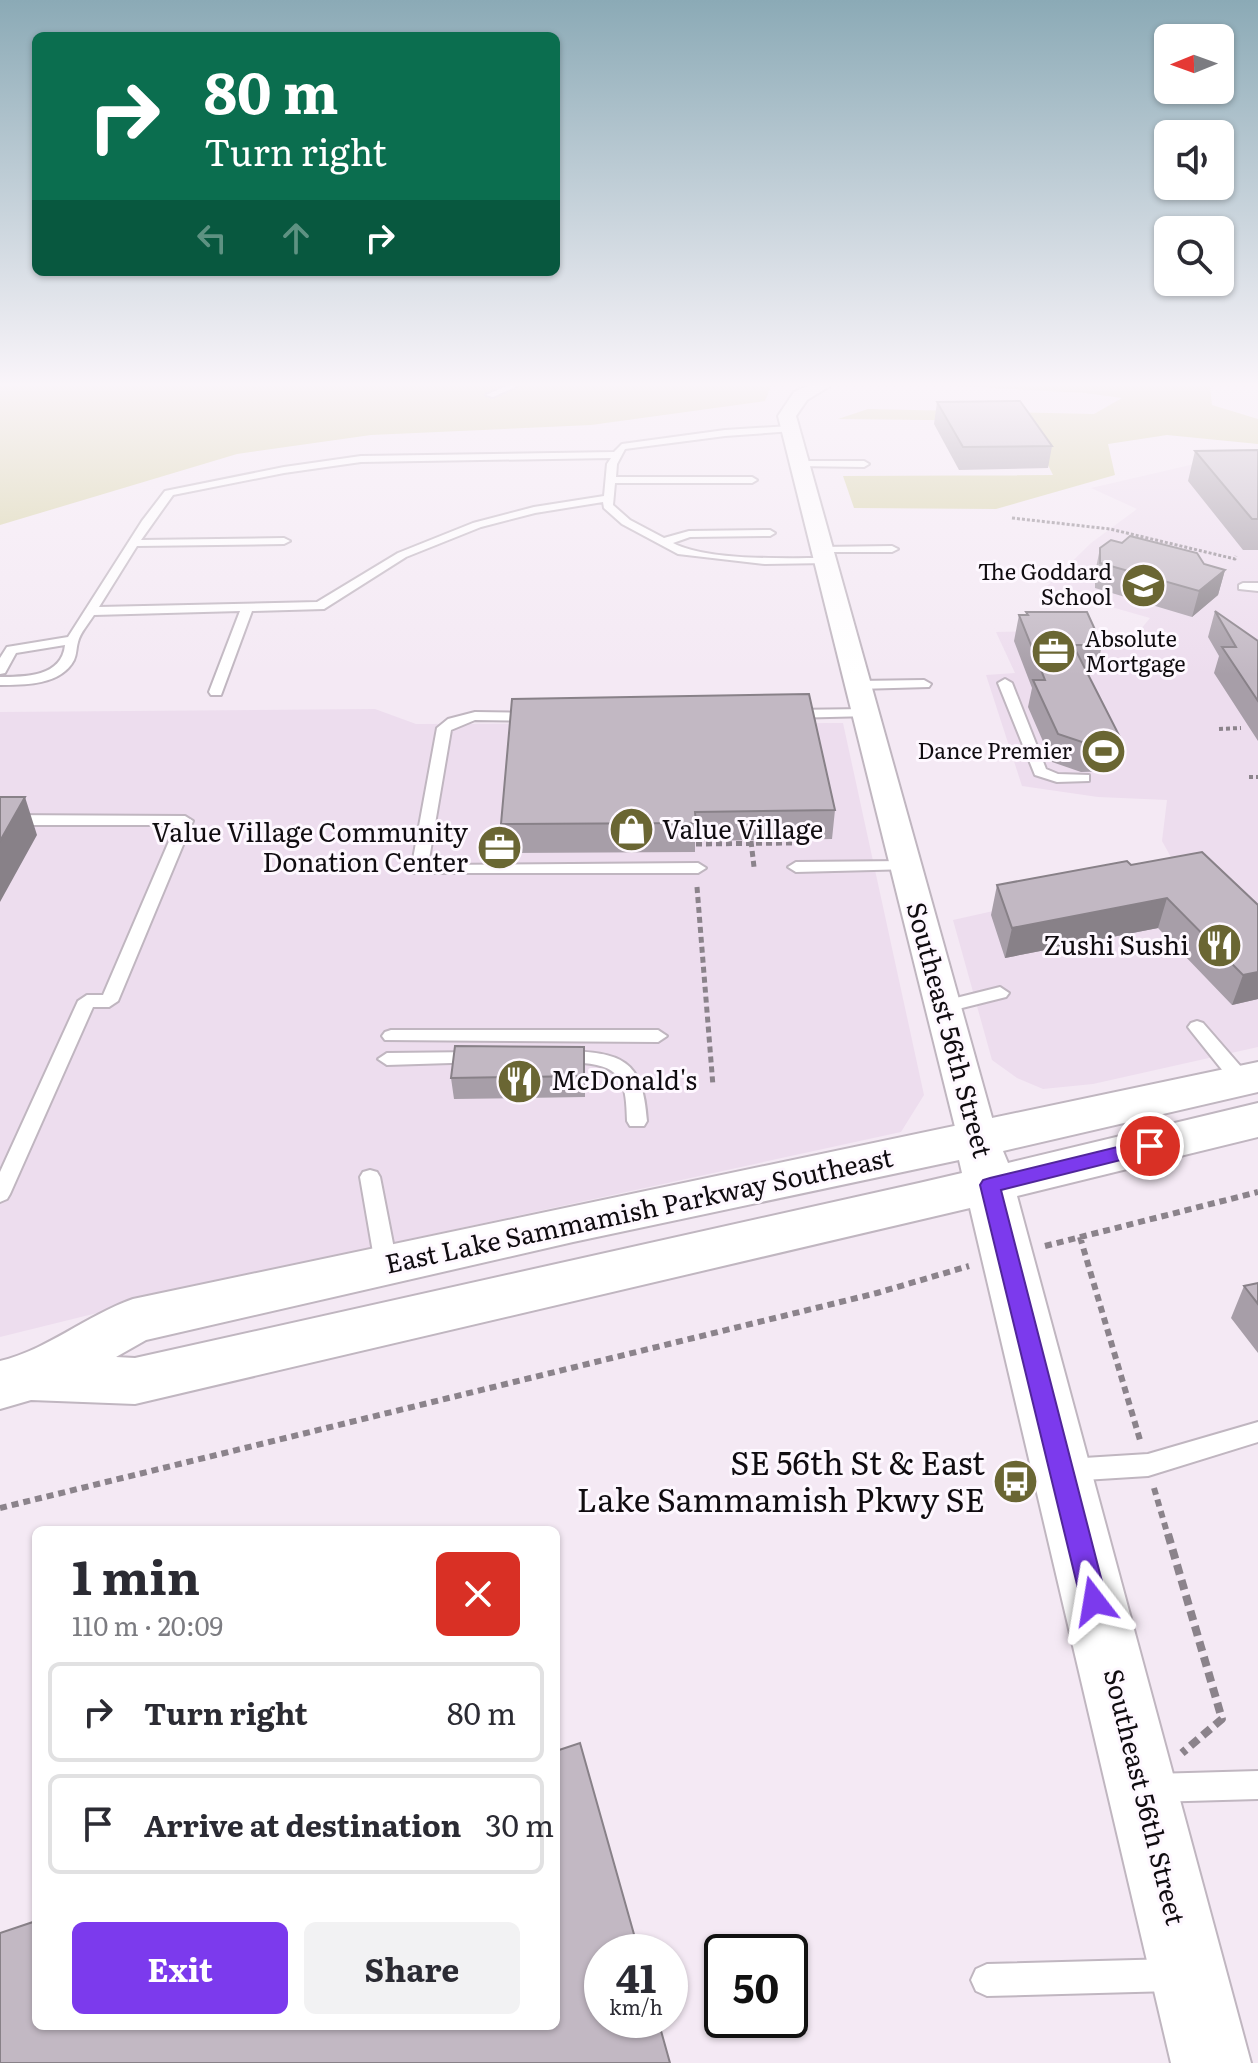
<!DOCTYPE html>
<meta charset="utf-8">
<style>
:root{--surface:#fff;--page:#f2f2f3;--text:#2b2b33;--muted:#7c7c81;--line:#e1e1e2;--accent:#7c3aed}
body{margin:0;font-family:Literata,serif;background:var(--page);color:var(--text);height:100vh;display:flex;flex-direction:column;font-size:30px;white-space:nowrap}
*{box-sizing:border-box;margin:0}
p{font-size:26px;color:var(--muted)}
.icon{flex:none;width:44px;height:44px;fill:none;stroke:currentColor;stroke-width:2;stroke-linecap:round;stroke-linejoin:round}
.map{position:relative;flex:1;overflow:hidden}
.details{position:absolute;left:32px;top:1526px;width:528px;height:504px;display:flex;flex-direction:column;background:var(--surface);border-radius:12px;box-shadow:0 2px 6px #0004}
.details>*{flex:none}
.hud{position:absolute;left:32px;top:32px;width:528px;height:244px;border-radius:12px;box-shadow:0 2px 6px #0004;background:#0b6e4f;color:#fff;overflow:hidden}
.needle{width:52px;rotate:269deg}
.buttons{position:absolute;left:1154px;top:24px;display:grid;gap:16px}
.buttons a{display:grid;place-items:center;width:80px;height:80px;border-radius:12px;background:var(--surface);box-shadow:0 2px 6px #0004;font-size:40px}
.speed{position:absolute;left:584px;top:1934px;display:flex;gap:16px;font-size:40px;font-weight:700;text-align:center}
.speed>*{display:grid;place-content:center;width:104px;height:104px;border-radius:50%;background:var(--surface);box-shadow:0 2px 6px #0004;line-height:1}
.speed small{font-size:20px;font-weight:400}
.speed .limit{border:4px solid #111;border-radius:12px;background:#fff;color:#111}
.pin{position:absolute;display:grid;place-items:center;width:68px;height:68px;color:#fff;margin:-34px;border:4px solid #fff;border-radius:50%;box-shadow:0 2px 8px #0007}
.me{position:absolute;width:88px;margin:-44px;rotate:346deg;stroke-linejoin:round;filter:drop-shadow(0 0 6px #0008)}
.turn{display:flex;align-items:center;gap:28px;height:168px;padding:0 40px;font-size:36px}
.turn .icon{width:104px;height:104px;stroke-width:2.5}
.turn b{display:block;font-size:56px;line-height:68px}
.lanes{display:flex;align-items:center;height:76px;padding:0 40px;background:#0003;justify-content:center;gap:40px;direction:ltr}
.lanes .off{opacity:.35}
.round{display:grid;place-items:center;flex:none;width:84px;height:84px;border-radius:12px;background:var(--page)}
.overview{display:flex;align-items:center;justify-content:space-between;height:136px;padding:0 40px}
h1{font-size:48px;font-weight:700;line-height:60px}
.button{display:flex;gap:16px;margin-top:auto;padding:16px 40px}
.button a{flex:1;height:92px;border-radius:12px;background:var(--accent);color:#fff;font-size:32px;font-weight:700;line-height:92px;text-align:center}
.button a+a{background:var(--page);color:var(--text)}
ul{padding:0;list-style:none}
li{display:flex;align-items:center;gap:24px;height:100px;margin:0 16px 12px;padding:0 24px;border:4px solid var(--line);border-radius:12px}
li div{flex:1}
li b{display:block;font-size:30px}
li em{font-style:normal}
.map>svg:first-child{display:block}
.built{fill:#edddee}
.green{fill:#d6d3a5}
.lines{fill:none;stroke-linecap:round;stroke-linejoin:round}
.service-casing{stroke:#c0b6c0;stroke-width:4}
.minor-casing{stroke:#c0b6c0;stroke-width:4}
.secondary-casing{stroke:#c0b6c0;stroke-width:4}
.path-far4{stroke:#8b838b;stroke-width:3;stroke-dasharray:3 2;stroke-linecap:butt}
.path-far3{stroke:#8b838b;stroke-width:4;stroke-dasharray:4 3;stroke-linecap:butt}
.path-far2{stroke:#8b838b;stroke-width:5;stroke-dasharray:6 4;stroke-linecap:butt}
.path-far1{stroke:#8b838b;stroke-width:6;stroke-dasharray:7 5;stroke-linecap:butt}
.path{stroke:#8b838b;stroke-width:8;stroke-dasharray:10 6;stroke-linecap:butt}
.service{fill:#fff;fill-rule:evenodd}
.minor{fill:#fff;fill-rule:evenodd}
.secondary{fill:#fff;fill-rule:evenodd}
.wall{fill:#a79ea8}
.shaded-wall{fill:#888188}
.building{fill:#c2b8c3;stroke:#888188;stroke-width:2}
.route{fill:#7c3aed;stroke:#51269a;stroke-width:2}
.labels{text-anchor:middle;stroke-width:6;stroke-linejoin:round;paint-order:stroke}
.far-poi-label{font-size:22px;fill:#100c10;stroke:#fef8ff;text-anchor:end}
.poi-label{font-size:26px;fill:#100c10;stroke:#fef8ff;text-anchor:start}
.street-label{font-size:26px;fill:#100c10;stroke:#fef8ff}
.near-poi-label{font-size:32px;fill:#100c10;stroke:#fef8ff;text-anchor:end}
</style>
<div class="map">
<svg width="1258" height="2063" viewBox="0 0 1258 2063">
<rect width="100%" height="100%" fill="#f4e9f4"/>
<path class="built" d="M 1225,457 L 1258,457 L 1258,1047 L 1093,1084 L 1043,1089 L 1017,1078 L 992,1060 L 953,920 L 1178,870 L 1162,841 L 1167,800 L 1098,797 L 1022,786 L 986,675 L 1015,673 L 996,632 L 1092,630 L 1104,639 L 1132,640 L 1150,618 L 1045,588 L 1091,543 L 1137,509 L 1091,488 Z
M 375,709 L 416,724 L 843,723 L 924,1095 L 901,1132 L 296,1264 L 0,1337 L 0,712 Z"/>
<path class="green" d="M 0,386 L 771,386 L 765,401 L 591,425 L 371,435 L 237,454 L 0,525 Z
M 957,386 L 1210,386 L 1212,405 L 1258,419 L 1258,444 L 1167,435 L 1108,444 L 1115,475 L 996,509 L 854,508 L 843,476 L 1053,475 L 1026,421 L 838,419 L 868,409 L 1094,414 L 1122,398 L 1085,393 Z"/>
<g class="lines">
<defs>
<path id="service" d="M 506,386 L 517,386 L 493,397 L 486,395 Z
M 790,426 L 793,427 L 793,431 L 725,436 L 625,449 L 617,464 L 616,477 L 752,477 L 757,480 L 752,483 L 615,483 L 613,505 L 630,520 L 664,538 L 689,531 L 770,530 L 775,533 L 770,536 L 690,537 L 673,543 C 707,561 784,558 824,558 L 830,561 L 828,563 L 765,564 L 678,554 L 622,524 L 604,508 L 603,502 L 535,513 L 481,527 L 406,557 L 324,609 L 252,611 L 221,695 L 211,695 L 209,692 L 240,611 L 94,615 C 89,623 80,633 78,642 C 76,649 77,653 74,660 C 61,685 25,685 0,685 L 0,677 C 25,677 62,677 65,645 L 16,653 L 5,673 L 0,674 L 0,658 L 7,647 L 68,637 L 142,521 L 165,491 L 284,467 L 361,456 L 614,452 L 622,444 L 725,430 ZM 611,458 L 607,464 L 604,496 L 534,507 L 473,523 L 398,553 L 317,602 L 99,607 L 137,546 L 284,544 L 290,541 L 284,538 L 141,540 L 173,495 L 284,473 L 361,462 Z
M 800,461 L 864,461 L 869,464 L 864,467 L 796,466 L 795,464 Z
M 821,547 L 892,546 L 898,549 L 892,552 L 817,552 L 815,550 Z
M 1243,583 L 1258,583 L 1258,591 L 1239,589 L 1239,585 Z
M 1005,679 L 1012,683 L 1046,769 L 1058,774 L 1089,775 L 1089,781 L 1057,782 L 1035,775 L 998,683 Z
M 924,680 L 931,684 L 929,687 L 858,689 L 851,685 L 858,681 Z
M 866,709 L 873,713 L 871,716 L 789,718 L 782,714 L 789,710 Z
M 475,712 L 535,713 L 542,717 L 535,721 L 475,720 L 451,730 L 428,865 L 698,863 L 706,868 L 698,873 L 413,873 L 411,870 L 437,728 L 448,719 Z
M 0,815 L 185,816 L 193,821 L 118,1001 L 109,1007 L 93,1007 L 10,1194 L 7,1199 L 0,1202 L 0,1172 L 78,1001 L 87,995 L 103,995 L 176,825 L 0,825 Z
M 906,861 L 914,866 L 912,869 L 796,872 L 788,867 L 796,862 Z
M 1000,987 L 1009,993 L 1006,997 L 942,1013 L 933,1007 L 936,1003 Z
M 1197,1021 L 1203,1023 L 1249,1076 L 1251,1081 L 1249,1086 L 1235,1086 L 1191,1031 L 1188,1027 L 1191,1023 Z
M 391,1030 L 658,1030 L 667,1036 L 658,1042 L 385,1040 L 382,1036 L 385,1032 Z
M 563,1051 C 621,1052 643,1059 647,1121 L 644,1126 L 630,1126 L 627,1121 C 626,1085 624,1066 583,1063 C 574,1063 565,1064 557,1061 L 554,1057 Z
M 477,1052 L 483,1054 L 486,1058 L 483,1062 L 387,1065 L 378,1059 L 387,1053 Z
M 370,1170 L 377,1172 L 380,1177 L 397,1264 L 394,1270 L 386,1272 L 378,1270 L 375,1264 L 360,1177 L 363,1172 Z
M 1258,1422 L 1258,1442 L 1148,1476 L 1068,1481 L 1059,1478 L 1056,1470 L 1059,1462 L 1068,1459 L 1148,1454 Z
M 1258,1771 L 1258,1799 L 1153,1802 L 1143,1798 L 1139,1788 L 1143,1778 L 1153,1774 Z
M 1172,1959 L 1183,1964 L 1188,1975 L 1183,1986 L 1172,1991 L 987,1996 L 976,1991 L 971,1980 L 976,1969 L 987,1964 Z"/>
<path id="minor" d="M 807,386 L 830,386 L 807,400 L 796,416 L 998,1139 L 992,1149 L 978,1153 L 964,1149 L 958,1139 L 778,416 L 794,392 Z"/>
<path id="secondary" d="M 1258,1062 L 1258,1092 L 1003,1151 L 1008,1163 L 1258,1103 L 1258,1137 L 1017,1196 L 1251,2063 L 1171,2063 L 970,1208 L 135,1404 L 31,1400 L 0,1409 L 0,1361 C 47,1350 87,1315 133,1299 ZM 959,1160 L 962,1173 L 919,1183 L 135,1358 L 116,1357 L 146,1340 L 573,1242 Z"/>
</defs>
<use href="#service" class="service-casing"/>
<use href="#minor" class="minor-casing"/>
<use href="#secondary" class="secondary-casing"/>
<path class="path-far4" d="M 1012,518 L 1110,529 L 1235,559 L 1236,556"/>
<path class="path-far3" d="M 1219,729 L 1241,728
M 1249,777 L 1258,777"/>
<path class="path-far2" d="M 751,841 L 754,867
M 696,844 L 792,843
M 697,887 L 713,1086"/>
<path class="path-far1" d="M 1080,1237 L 1140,1440
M 1045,1246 L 1258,1192
M 1154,1488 L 1168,1536
M 0,1508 L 877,1293 L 969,1266"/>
<path class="path" d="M 1168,1534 L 1222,1719 L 1182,1753"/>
<use href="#service" class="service"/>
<use href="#minor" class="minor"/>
<use href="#secondary" class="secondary"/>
</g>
<path class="wall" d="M 937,402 L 1052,446 L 1048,468 L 959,470 L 934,424 Z
M 1258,450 L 1258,550 L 1243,550 L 1188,481 L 1195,451 Z
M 1100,548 L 1204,564 L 1225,570 L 1218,595 L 1192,617 L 1095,588 L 1095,573 Z
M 1215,611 L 1258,641 L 1258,741 L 1214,673 L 1219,656 L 1208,637 Z
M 1026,612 L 1102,645 L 1096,672 L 1087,672 L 1123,743 L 1116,771 L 1081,772 L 1052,762 L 1028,707 L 1032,688 L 1014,641 L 1019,615 L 1026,615 Z
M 512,699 L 835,810 L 832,839 L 695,841 L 695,852 L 503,853 L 501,824 Z
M 1131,865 L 1258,905 L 1258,999 L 1232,1005 L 1158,928 L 1005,958 L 991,915 L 997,885 Z
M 585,1068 L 585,1097 L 454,1099 L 451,1078 Z
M 1258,1283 L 1258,1353 L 1231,1318 L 1244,1286 Z"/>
<path class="shaded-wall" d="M 1225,570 L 1218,595 L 1192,617 L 1199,591 Z
M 25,797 L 37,835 L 0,902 L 0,841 Z
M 1167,898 L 1158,928 L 1005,958 L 1012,928 Z
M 1258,972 L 1258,999 L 1232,1005 L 1243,975 Z"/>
<path class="building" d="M 1020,401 L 1052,446 L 963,447 L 937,402 Z
M 1258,450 L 1258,519 L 1252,519 L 1195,451 Z
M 1130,536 L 1197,553 L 1204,564 L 1225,570 L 1199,591 L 1100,563 L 1100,548 L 1111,540 L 1122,543 Z
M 1215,611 L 1258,641 L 1258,701 L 1222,647 L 1236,647 Z
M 1026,612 L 1087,612 L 1102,645 L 1073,645 L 1123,743 L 1088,744 L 1058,734 L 1033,680 L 1045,680 L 1019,615 L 1028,615 Z
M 809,694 L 835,810 L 695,812 L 696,823 L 501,824 L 512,699 Z
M 0,797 L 25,797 L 0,841 Z
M 1202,852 L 1258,905 L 1258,972 L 1243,975 L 1167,898 L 1012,928 L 997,885 L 1127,861 L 1131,865 Z
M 455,1046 L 584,1047 L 584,1076 L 451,1078 Z
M 1258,1283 L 1258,1304 L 1244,1286 Z
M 580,1743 L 639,1952 L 602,1952 L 602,2020 L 658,2020 L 670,2063 L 0,2063 L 0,1933 L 36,1921 L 36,2026 L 556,2026 L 556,1751 Z"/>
<linearGradient id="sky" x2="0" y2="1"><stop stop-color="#8baab6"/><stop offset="0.57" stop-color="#faf5fa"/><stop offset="1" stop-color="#faf5fa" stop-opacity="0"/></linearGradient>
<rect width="1258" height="675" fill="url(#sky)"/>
<path class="route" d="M 1150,1139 L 1160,1146 L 1157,1151 L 1001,1190 L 1107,1601 L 1103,1610 L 1094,1613 L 1085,1610 L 1081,1601 L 980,1185 L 983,1180 L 990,1178 Z"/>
<defs>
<symbol id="school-disc" viewBox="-11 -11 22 22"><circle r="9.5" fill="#6a6633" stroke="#fef8ff"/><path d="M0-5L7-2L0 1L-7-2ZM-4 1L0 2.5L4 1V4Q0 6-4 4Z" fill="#fff"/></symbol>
<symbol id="office-disc" viewBox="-11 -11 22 22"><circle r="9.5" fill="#6a6633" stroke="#fef8ff"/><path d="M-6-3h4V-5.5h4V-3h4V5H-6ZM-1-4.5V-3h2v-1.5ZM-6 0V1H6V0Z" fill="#fff"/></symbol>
<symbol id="stadium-disc" viewBox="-11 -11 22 22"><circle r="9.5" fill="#6a6633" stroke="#fef8ff"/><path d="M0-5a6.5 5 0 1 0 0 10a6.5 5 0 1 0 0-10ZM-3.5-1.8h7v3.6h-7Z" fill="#fff"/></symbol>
<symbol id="shop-disc" viewBox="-11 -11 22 22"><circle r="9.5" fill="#6a6633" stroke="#fef8ff"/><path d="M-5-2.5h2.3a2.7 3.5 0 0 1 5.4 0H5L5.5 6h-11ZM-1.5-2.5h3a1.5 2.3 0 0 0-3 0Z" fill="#fff"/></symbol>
<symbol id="restaurant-disc" viewBox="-11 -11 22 22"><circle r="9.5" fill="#6a6633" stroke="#fef8ff"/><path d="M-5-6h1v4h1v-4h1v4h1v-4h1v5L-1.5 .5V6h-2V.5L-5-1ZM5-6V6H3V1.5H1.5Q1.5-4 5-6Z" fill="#fff"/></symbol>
<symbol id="bus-disc" viewBox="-11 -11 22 22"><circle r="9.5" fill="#6a6633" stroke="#fef8ff"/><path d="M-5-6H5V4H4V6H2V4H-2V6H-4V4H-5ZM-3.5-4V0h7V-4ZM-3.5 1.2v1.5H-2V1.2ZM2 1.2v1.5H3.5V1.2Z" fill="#fff"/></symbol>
</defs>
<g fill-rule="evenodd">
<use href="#school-disc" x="1118" y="560" width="51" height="51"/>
<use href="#office-disc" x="1028" y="626" width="51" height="51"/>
<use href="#stadium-disc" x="1078" y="726" width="51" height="51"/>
<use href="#shop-disc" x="606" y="804" width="51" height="51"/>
<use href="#office-disc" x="474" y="822" width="51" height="51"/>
<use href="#restaurant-disc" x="1194" y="920" width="51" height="51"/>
<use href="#restaurant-disc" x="494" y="1056" width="51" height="51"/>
<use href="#bus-disc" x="990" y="1456" width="51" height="51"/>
</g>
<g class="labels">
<g class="far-poi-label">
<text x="1112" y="580">The Goddard<tspan x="1112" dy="25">School</tspan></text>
<text x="1085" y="647" text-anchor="start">Absolute<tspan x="1085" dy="25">Mortgage</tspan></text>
<text x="1072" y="759">Dance Premier</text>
</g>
<g class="poi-label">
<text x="662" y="839">Value Village</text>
<text x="468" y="842" text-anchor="end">Value Village Community<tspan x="468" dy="30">Donation Center</tspan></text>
<text x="1189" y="955" text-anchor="end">Zushi Sushi</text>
<text x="551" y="1090">McDonald's</text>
</g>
<g class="street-label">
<text transform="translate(949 1030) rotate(75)" y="9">Southeast 56th Street</text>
<text transform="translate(639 1211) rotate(-12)" y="9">East Lake Sammamish Parkway Southeast</text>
<text transform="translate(1144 1797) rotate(76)" y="9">Southeast 56th Street</text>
</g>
<g class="near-poi-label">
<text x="985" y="1475">SE 56th St &amp; East<tspan x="985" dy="37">Lake Sammamish Pkwy SE</tspan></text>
</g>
</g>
</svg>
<div class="buttons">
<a><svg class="needle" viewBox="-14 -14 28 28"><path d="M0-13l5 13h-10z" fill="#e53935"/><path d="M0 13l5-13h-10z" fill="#7c7c81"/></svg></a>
<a><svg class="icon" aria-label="sound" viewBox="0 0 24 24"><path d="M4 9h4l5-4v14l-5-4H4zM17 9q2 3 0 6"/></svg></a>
<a><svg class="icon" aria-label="search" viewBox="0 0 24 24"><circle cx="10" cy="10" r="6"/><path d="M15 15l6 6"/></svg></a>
</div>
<div class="speed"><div>41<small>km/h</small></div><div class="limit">50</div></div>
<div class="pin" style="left:1150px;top:1146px;background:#d93025"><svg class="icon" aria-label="arrive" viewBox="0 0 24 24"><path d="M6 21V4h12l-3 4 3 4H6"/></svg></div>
<svg class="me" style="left:1094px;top:1601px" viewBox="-20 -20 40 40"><path d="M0-17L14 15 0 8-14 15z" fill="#7c3aed" stroke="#fff" stroke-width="4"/></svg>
<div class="hud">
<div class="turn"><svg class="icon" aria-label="right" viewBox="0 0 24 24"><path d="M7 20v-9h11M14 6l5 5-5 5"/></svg><div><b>80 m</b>Turn right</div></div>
<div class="lanes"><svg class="icon off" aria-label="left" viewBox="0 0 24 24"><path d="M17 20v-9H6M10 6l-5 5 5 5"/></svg><svg class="icon off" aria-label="ahead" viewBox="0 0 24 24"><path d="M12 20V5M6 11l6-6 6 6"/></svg><svg class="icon" aria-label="right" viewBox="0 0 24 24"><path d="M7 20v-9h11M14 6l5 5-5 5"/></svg></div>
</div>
<section class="details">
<div class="overview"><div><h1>1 min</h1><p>110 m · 20:09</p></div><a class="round" style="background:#d93025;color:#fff"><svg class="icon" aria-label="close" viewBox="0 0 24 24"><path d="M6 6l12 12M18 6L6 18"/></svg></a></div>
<ul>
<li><svg class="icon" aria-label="right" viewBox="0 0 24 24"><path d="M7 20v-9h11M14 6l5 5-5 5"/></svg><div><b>Turn right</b></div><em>80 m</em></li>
<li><svg class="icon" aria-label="arrive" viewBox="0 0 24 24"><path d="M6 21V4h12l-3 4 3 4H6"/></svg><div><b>Arrive at destination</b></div><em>30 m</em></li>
</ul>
<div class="button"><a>Exit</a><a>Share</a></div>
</section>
</div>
